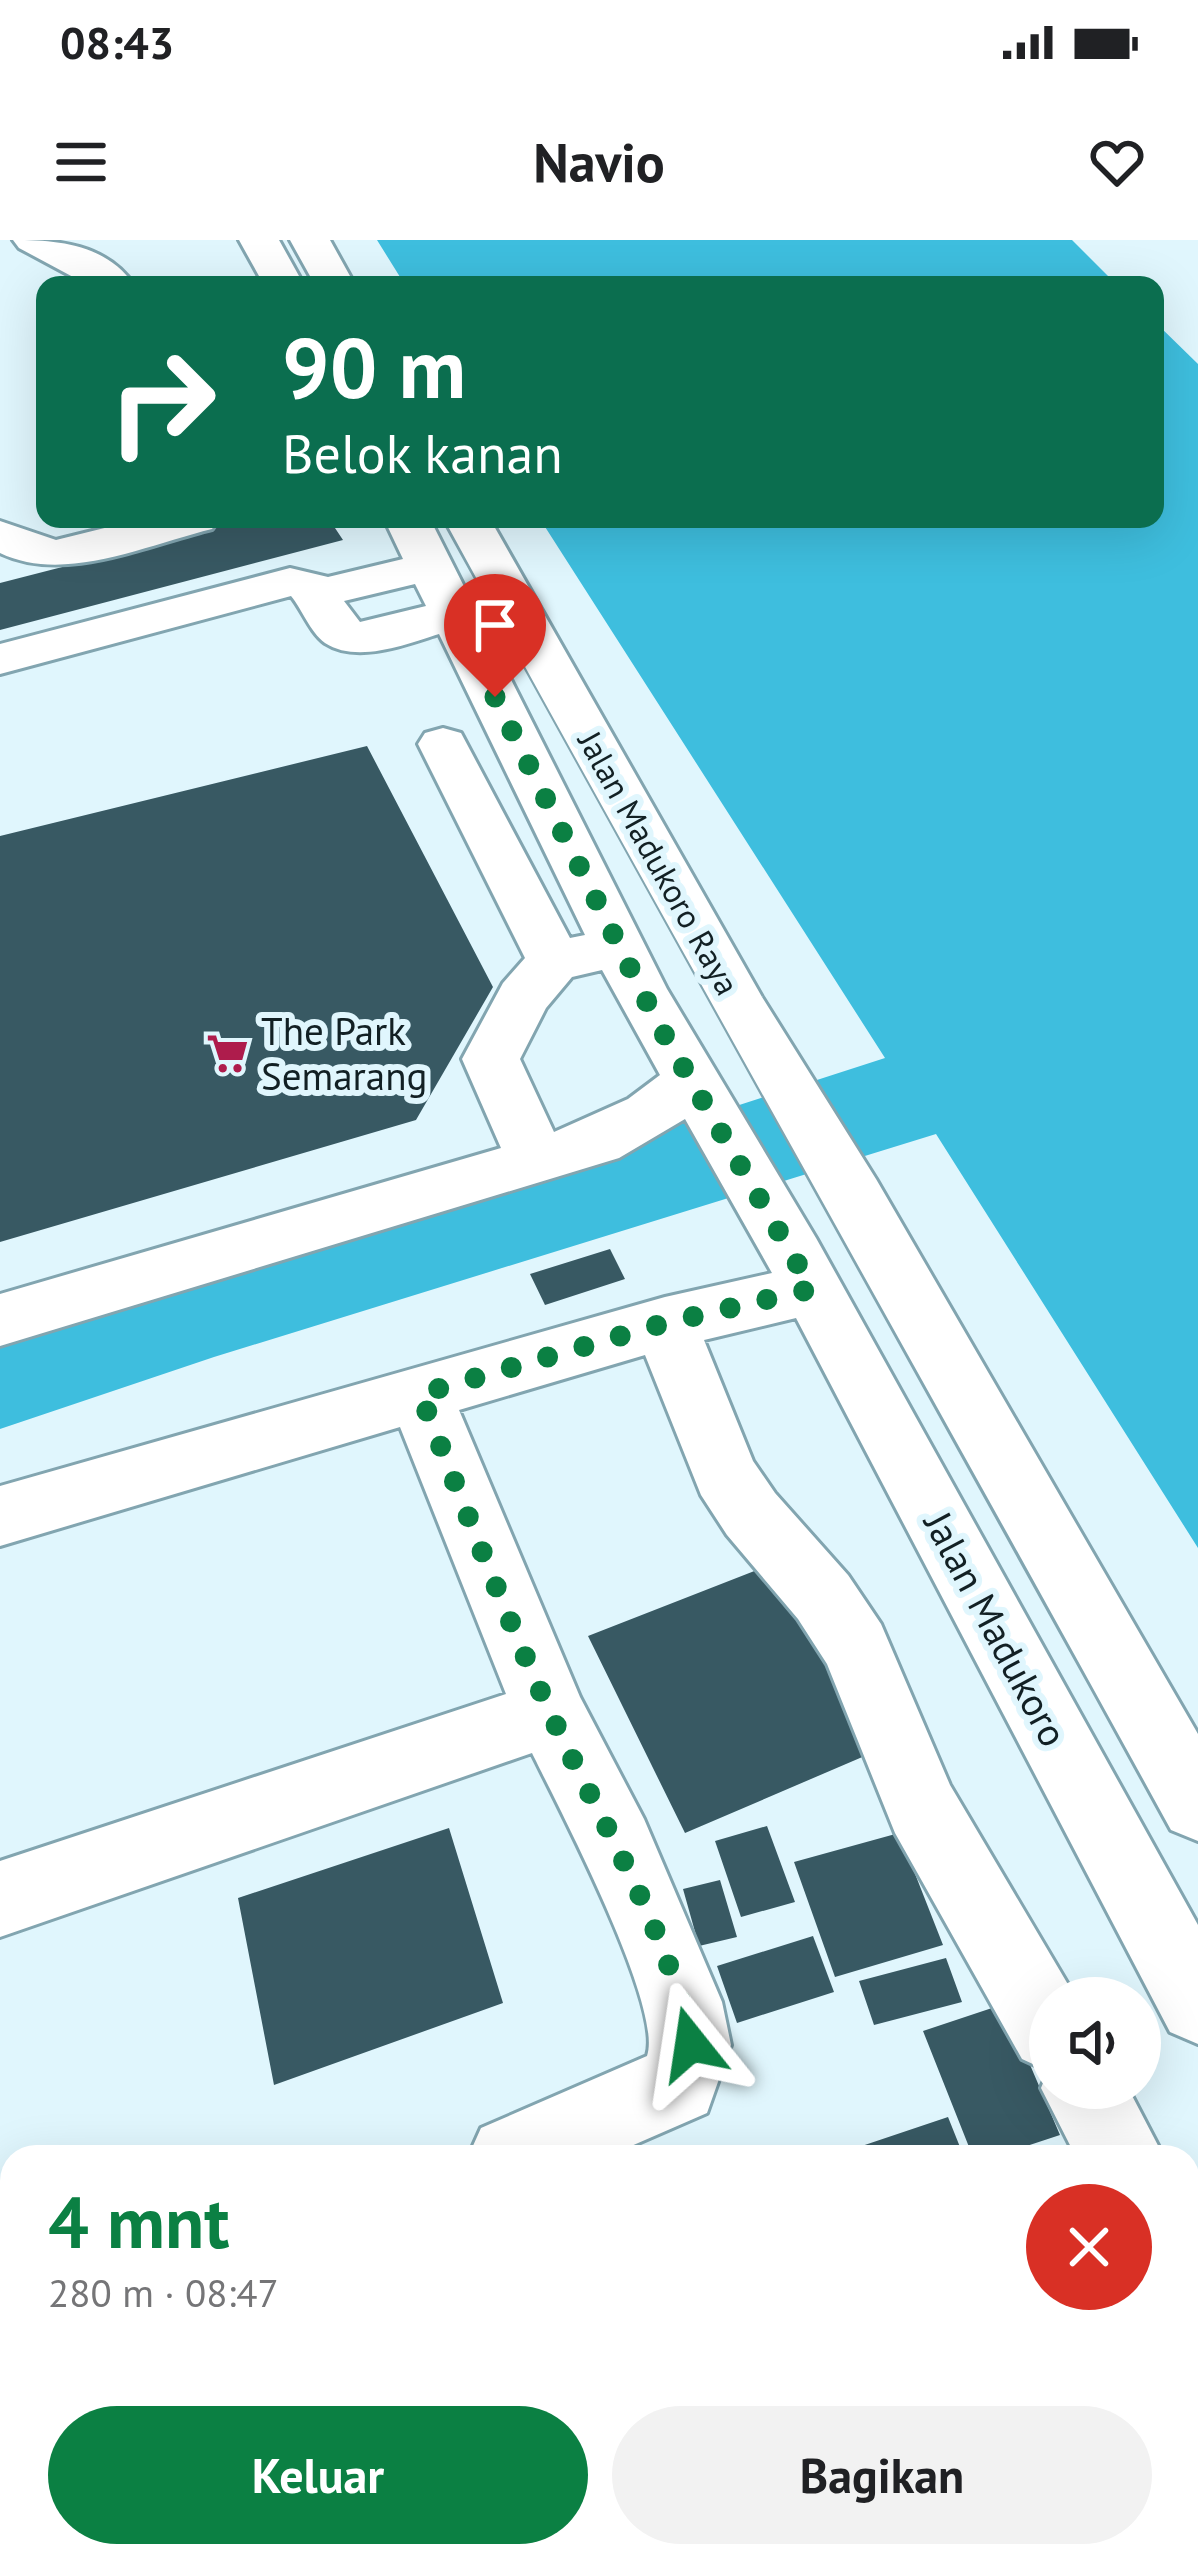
<!DOCTYPE html>
<html lang="id">
<meta charset="utf-8">
<style>
:root{--surface:#fff;--page:#f2f2f2;--text:#202124;--muted:#757577;--accent:#0b8043}
body{margin:0;font-family:"PT Sans",sans-serif;background:var(--page);color:var(--text);height:100vh;display:flex;flex-direction:column;font-size:45px;white-space:nowrap}
*{box-sizing:border-box;margin:0}
p{font-size:39px;color:var(--muted)}
.icon{flex:none;width:66px;height:66px;fill:none;stroke:currentColor;stroke-width:2;stroke-linecap:round;stroke-linejoin:round}
.map{position:relative;flex:1;overflow:hidden}
.sheet{position:absolute;left:0px;top:1905px;width:1200px;height:423px;display:flex;flex-direction:column;background:var(--surface);border-radius:36px 36px 0 0;box-shadow:0 12px 48px #0002}
.sheet>*{flex:none}
.guide{position:absolute;left:36px;top:36px;width:1128px;height:252px;border-radius:24px;box-shadow:0 12px 48px #0002;background:#0b6e4f;color:#fff;overflow:hidden}
.tools{position:absolute;left:1029px;top:1737px;display:grid;gap:24px}
.tools a{display:grid;place-items:center;width:132px;height:132px;border-radius:50%;background:var(--surface);box-shadow:0 12px 48px #0002;font-size:60px}
.pin{position:absolute;display:grid;place-items:center;width:102px;height:102px;color:#fff;margin:-123px -51px;border-radius:50% 50% 50% 0;rotate:-45deg;box-shadow:0 0 12px #0007}
.pin .icon{rotate:45deg}
.me{position:absolute;width:132px;margin:-66px;rotate:345deg;stroke-linejoin:round;filter:drop-shadow(0 0 9px #0008)}
.turn{display:flex;align-items:center;gap:42px;height:252px;padding:0 48px;font-size:54px}
.turn .icon{width:156px;height:156px;stroke-width:2.5}
.turn b{display:block;font-size:84px;line-height:102px}
.round{display:grid;place-items:center;flex:none;width:126px;height:126px;border-radius:63px;background:var(--page)}
.summary{display:flex;align-items:center;justify-content:space-between;height:204px;padding:0 48px}
h1{font-size:72px;font-weight:600;line-height:90px;color:var(--accent)}
.button{display:flex;gap:24px;margin-top:auto;padding:24px 48px}
.button a{flex:1;height:138px;border-radius:72px;background:var(--accent);color:#fff;font-size:48px;font-weight:600;line-height:138px;text-align:center}
.button a+a{background:var(--page);color:var(--text)}
.status{display:flex;justify-content:space-between;align-items:center;height:84px;padding:0 60px;background:var(--surface);direction:ltr}
.status svg{height:33px;fill:currentColor}
header{display:flex;justify-content:space-between;align-items:center;height:156px;padding:0 48px;background:var(--surface);font-size:54px;font-weight:600}
.map>svg:first-child{display:block}
.water{fill:#3ebede}
.building{fill:#385963}
.lines{fill:none;stroke-linecap:round;stroke-linejoin:round}
.minor-casing{stroke:#82a5b0;stroke-width:6}
.minor{fill:#fff;fill-rule:evenodd}
.route{stroke:#0b8043;stroke-width:21;stroke-dasharray:0 37.8}
.labels{text-anchor:middle;stroke-width:12;stroke-linejoin:round;paint-order:stroke}
.far-street-label{font-size:33px;fill:#122024;stroke:#e0f6fd}
.poi-label{font-size:39px;fill:#122024;stroke:#e0f6fd;text-anchor:start}
.street-label{font-size:39px;fill:#122024;stroke:#e0f6fd}
</style>
<div class="status"><b>08:43</b><svg viewBox="0 0 49 12"><path d="M0 12V9h3v3zM5 12V6h3v6zM10 12V3h3v9zM15 12V0h3v12zM26 1h20v11H26zM47 4h2v5h-2z"/></svg></div>
<header><svg class="icon" aria-label="menu" viewBox="0 0 24 24"><path d="M4 6h16M4 12h16M4 18h16"/></svg>Navio<svg class="icon" aria-label="heart" viewBox="0 0 24 24"><path d="M12 20l-8-8c-3-5 5-10 8-4 3-6 11-1 8 4z"/></svg></header>
<div class="map">
<svg width="1198" height="2326" viewBox="0 0 1198 2326">
<rect width="100%" height="100%" fill="#e0f6fd"/>
<path class="water" d="M 377,0 L 1072,0 L 1117,45 L 405,45 Z
M 1155,82 L 1198,124 L 1198,1308 L 936,894 L 214,1117 L 0,1189 L 0,1104 L 885,818 L 540,279 L 1155,279 Z"/>
<path class="building" d="M 249,279 L 329,279 L 343,300 L 0,390 L 0,343 Z
M 367,506 L 493,747 L 416,880 L 0,1002 L 0,596 Z
M 610,1009 L 625,1039 L 545,1065 L 530,1034 Z
M 775,1323 L 881,1509 L 685,1593 L 588,1396 Z
M 767,1586 L 795,1662 L 741,1677 L 715,1601 Z
M 449,1588 L 503,1763 L 274,1845 L 238,1658 Z
M 899,1593 L 943,1705 L 835,1737 L 794,1622 Z
M 720,1640 L 737,1697 L 699,1706 L 683,1649 Z
M 813,1696 L 834,1752 L 737,1783 L 717,1726 Z
M 946,1718 L 962,1762 L 874,1785 L 859,1741 Z
M 1004,1764 L 1060,1895 L 993,1917 L 973,1917 L 923,1791 Z
M 948,1877 L 964,1917 L 832,1917 L 832,1916 Z
M 1188,2072 L 1198,2093 L 1198,2186 L 1188,2190 Z
M 1198,2201 L 1198,2255 L 1188,2238 L 1188,2207 Z
M 1198,2285 L 1198,2326 L 1118,2326 L 1138,2316 L 1188,2316 L 1188,2291 Z
M 260,2316 L 334,2316 L 336,2326 L 262,2326 Z
M 340,2316 L 415,2316 L 417,2326 L 343,2326 Z
M 1000,2316 L 1113,2316 L 1092,2326 L 1005,2326 Z"/>
<g class="lines">
<defs>
<path id="minor" d="M 13,0 C 58,0 106,4 134,45 L 88,45 L 19,8 Z
M 239,0 L 279,0 L 304,45 L 264,45 Z
M 290,0 L 330,0 L 355,45 L 315,45 Z
M 141,279 L 219,279 L 212,289 C 146,305 64,344 0,313 L 0,281 L 56,300 Z
M 384,279 L 430,279 L 667,749 L 816,998 L 1198,1685 L 1198,1804 L 1170,1792 L 796,1078 L 704,1100 L 753,1221 L 775,1253 L 848,1335 L 881,1384 L 950,1545 L 1076,1758 L 1050,1758 L 1050,1848 L 1128,1848 L 1164,1917 L 1076,1917 L 1041,1848 L 1048,1831 L 1022,1819 L 895,1593 L 827,1424 L 798,1379 L 727,1295 L 701,1255 L 645,1115 L 459,1170 L 580,1457 L 644,1579 L 722,1762 L 731,1805 L 707,1873 L 606,1917 L 468,1917 L 481,1888 L 647,1816 C 664,1767 558,1566 532,1513 L 0,1697 L 0,1621 L 506,1454 L 400,1187 L 0,1306 L 0,1246 L 665,1057 L 772,1033 L 685,879 L 619,918 L 0,1106 L 0,1054 L 501,908 L 462,819 L 503,743 L 525,718 L 418,504 L 425,493 L 443,488 L 461,493 L 570,698 L 585,695 L 439,394 C 407,404 357,424 325,403 C 310,392 302,369 291,356 L 0,434 L 0,404 L 290,328 L 328,337 L 403,319 ZM 415,344 L 426,366 L 360,382 L 344,361 ZM 602,730 L 660,835 L 628,859 L 554,892 L 520,819 L 546,768 L 572,737 Z
M 444,279 L 490,279 L 762,757 L 876,939 L 1198,1494 L 1198,1601 L 1171,1590 C 931,1152 684,718 444,279 Z
M 1188,1990 L 1198,1994 L 1198,2093 L 1188,2089 Z
M 12,2080 L 12,2168 L 0,2173 L 0,2085 Z"/>
</defs>
<use href="#minor" class="minor-casing"/>
<use href="#minor" class="minor"/>
</g>
<g class="lines">
<path class="route" d="M 495,457 L 657,782 L 812,1049 L 665,1083 L 420,1154 C 462,1259 501,1365 548,1468 C 598,1578 667,1685 691,1804"/>
</g>
<defs>
<symbol id="supermarket-bare" viewBox="-9 -9 18 18"><path d="M-6-5.5h2.5l.6 2H6L4.5 2H-2.5L-4.4-4H-6ZM-1.5 3.2a1.3 1.3 0 1 0 .1 0ZM3 3.2a1.3 1.3 0 1 0 .1 0Z" fill="#ae1c4c" stroke="#e0f6fd" stroke-width="2.5" paint-order="stroke"/></symbol>
</defs>
<g fill-rule="evenodd">
<use href="#supermarket-bare" x="198" y="784" width="59" height="59"/>
</g>
<g class="labels">
<g class="far-street-label">
<text transform="translate(659 623) rotate(61)" y="12">Jalan Madukoro Raya</text>
</g>
<g class="poi-label">
<text x="261" y="805">The Park<tspan x="261" dy="45">Semarang</tspan></text>
</g>
<g class="street-label">
<text transform="translate(996 1389) rotate(62)" y="14">Jalan Madukoro</text>
</g>
</g>
</svg>
<div class="tools">
<a><svg class="icon" aria-label="sound" viewBox="0 0 24 24"><path d="M4 9h4l5-4v14l-5-4H4zM17 9q2 3 0 6"/></svg></a>
</div>
<div class="pin" style="left:495px;top:457px;background:#d93025"><svg class="icon" aria-label="arrive" viewBox="0 0 24 24"><path d="M6 21V4h12l-3 4 3 4H6"/></svg></div>
<svg class="me" style="left:691px;top:1804px" viewBox="-20 -20 40 40"><path d="M0-17L14 15 0 8-14 15z" fill="#0b8043" stroke="#fff" stroke-width="4"/></svg>
<div class="guide">
<div class="turn"><svg class="icon" aria-label="right" viewBox="0 0 24 24"><path d="M7 20v-9h11M14 6l5 5-5 5"/></svg><div><b>90 m</b>Belok kanan</div></div>
</div>
<section class="sheet">
<div class="summary"><div><h1>4 mnt</h1><p>280 m · 08:47</p></div><a class="round" style="background:#d93025;color:#fff"><svg class="icon" aria-label="close" viewBox="0 0 24 24"><path d="M6 6l12 12M18 6L6 18"/></svg></a></div>
<div class="button"><a>Keluar</a><a>Bagikan</a></div>
</section>
</div>
